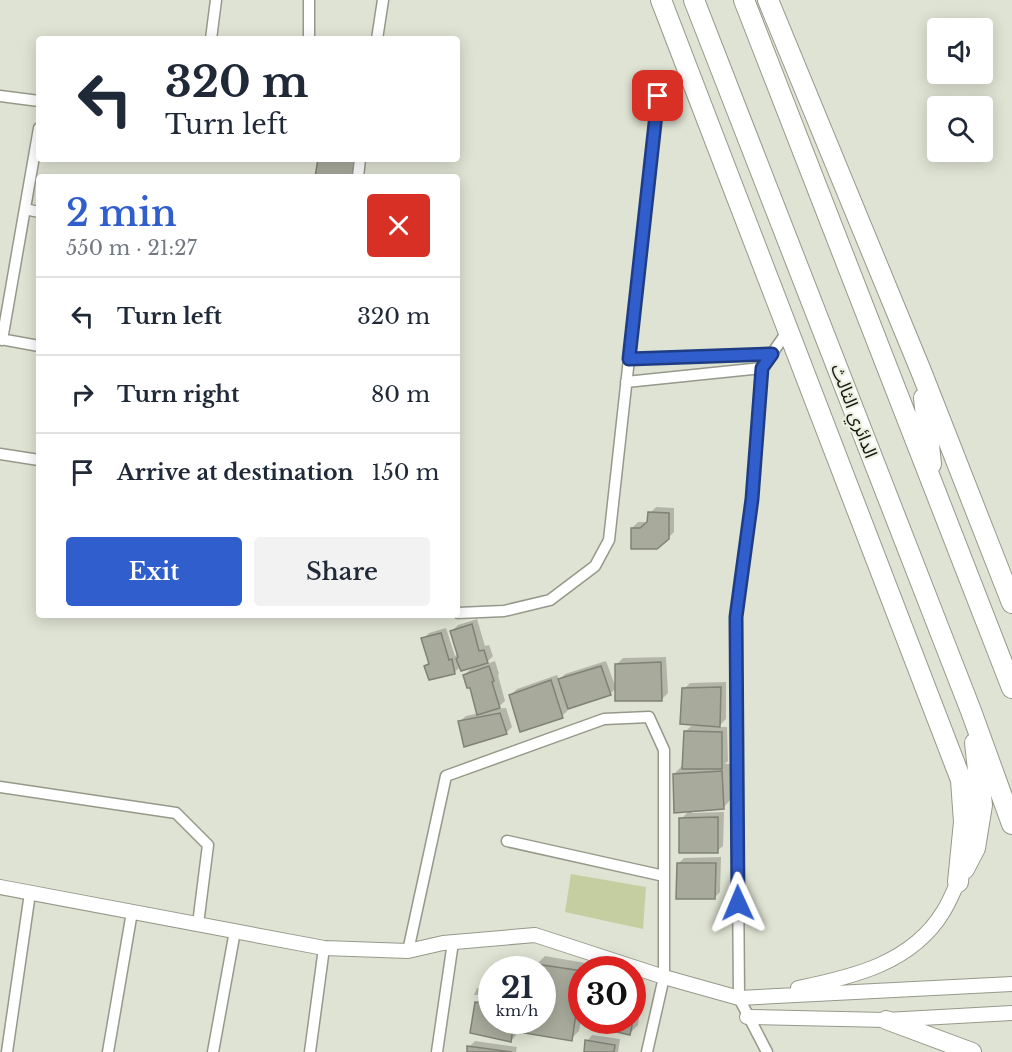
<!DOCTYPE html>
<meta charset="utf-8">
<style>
:root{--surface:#fff;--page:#f2f2f3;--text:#1f2937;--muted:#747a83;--line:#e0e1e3;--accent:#305ecd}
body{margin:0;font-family:"Libre Baskerville","Noto Sans Arabic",serif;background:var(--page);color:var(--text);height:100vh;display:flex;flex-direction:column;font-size:22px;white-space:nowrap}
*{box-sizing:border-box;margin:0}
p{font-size:20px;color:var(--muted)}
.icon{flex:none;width:33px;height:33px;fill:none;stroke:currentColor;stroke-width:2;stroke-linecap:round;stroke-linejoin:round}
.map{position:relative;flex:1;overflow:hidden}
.drawer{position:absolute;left:36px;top:174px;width:424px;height:444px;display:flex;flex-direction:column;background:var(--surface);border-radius:6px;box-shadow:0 3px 15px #0003}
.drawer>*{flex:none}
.guide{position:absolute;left:36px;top:36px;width:424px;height:126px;border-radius:6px;box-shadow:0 3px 15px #0003;background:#fff;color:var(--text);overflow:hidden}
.tools{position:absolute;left:927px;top:18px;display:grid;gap:12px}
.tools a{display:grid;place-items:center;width:66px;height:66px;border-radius:6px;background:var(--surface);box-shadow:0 3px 15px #0003;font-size:30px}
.speed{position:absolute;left:478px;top:956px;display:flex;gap:12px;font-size:30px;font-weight:700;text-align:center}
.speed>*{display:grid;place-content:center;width:78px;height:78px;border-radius:50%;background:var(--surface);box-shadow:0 3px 15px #0003;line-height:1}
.speed small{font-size:15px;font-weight:400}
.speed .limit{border:9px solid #d22;background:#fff;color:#111}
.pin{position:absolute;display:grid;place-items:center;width:51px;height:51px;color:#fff;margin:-26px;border-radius:12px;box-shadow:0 3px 9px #0006}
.me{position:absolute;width:66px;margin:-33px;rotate:359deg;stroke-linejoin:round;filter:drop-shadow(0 0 4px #0008)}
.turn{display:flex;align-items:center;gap:21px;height:126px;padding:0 30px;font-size:27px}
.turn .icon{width:78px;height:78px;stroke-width:2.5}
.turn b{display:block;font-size:42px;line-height:51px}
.round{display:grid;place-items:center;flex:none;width:63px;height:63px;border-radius:6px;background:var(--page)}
.overview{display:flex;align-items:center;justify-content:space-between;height:102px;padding:0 30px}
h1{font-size:36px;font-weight:600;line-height:45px;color:var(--accent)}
.cta{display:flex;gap:12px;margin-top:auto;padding:12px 30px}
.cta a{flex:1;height:69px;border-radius:6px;background:var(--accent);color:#fff;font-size:24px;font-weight:600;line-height:69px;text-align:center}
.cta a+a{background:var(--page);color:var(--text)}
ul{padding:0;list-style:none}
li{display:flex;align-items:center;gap:18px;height:78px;padding:0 30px;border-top:2px solid var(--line)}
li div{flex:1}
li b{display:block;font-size:22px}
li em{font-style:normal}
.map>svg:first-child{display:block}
.green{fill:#c4cea1}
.shadow{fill:#0003}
.building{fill:#a8ab9c;stroke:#7f8274;stroke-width:1.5}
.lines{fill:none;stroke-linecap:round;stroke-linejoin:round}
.minor-casing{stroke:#96998a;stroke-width:13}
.tertiary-casing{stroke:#96998a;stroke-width:16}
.trunk-casing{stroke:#96998a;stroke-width:20}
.motorway-casing{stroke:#96998a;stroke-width:22}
.minor{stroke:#fff;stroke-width:10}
.tertiary{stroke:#fff;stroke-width:14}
.trunk{stroke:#fff;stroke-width:18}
.motorway{stroke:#fff;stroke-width:20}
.route-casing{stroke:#1f3d85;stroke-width:15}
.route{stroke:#305ecd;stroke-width:10}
.labels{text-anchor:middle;stroke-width:4.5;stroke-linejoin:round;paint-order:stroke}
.street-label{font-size:18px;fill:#171913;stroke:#ecf0e0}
</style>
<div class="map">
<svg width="1012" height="1052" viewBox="0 0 1012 1052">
<rect width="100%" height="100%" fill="#dfe3d3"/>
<path class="green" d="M 571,874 L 646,887 L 643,929 L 565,912 Z"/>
<path class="shadow" d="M 656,507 L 674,508 L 674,532 L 668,538 L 632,528 L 638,522 L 647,522 L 650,513 Z
M 477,619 L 485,646 L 489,645 L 493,656 L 484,665 L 495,661 L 499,674 L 498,675 L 505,701 L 496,709 L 506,708 L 512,727 L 506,733 L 460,721 L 466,716 L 479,713 L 471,686 L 464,675 L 474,666 L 461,666 L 454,673 L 425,666 L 429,662 L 423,639 L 429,633 L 446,628 L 455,656 L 458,654 L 452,631 L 458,625 Z
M 666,657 L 668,693 L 662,699 L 617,664 L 623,658 Z
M 606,661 L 616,688 L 610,694 L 567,708 L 568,710 L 562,716 L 511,695 L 517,689 L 557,675 L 559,680 L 565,674 Z
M 726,682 L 726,719 L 718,727 L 727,727 L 728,761 L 725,764 L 730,764 L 731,799 L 723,808 L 692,810 L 692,813 L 724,812 L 723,846 L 717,851 L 681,819 L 689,811 L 674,774 L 682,766 L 685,732 L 691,726 L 702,726 L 684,689 L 690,683 Z
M 721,857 L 720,892 L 714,898 L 678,864 L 684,858 Z
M 512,956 L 527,959 L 526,969 L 506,969 L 507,962 Z
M 545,956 L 591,964 L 590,969 L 582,969 L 582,1016 L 579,1031 L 571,1039 L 528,1020 L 543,1020 L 543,969 L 536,969 L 537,964 Z
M 633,982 L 644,985 L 638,1025 L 630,1033 L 588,1020 L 633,1020 Z
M 477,988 L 484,989 L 482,995 L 474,995 Z
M 482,997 L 492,998 L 492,1020 L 519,1020 L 516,1035 L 511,1041 L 476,1003 Z
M 592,1035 L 620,1039 L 618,1052 L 585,1052 L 587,1041 Z
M 475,1041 L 517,1047 L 516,1052 L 468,1052 L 469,1047 Z"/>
<path class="building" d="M 318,159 L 355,159 L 352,177 L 315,177 Z
M 648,512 L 669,513 L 669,539 L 657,549 L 631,549 L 631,528 L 640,528 L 647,522 Z
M 472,624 L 479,651 L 484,650 L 488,663 L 461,671 L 456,659 L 458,657 L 450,631 Z
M 441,633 L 449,660 L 452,659 L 455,674 L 429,680 L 424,666 L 429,664 L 421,638 Z
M 661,662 L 662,701 L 615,701 L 615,664 Z
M 489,666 L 494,681 L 492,682 L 500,708 L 477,715 L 470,688 L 467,688 L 463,675 Z
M 601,666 L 611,695 L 568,709 L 558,679 Z
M 551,680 L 563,718 L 520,732 L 509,695 Z
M 721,687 L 720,727 L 680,724 L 682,688 Z
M 500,713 L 507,734 L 464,747 L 458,721 Z
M 684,731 L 722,732 L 722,769 L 682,769 Z
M 722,771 L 724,809 L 674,813 L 673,774 Z
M 718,817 L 718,853 L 679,853 L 679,818 Z
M 677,863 L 716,863 L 715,899 L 676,899 Z
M 505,961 L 522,965 L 522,969 L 505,969 Z
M 536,964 L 582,971 L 572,1041 L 524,1033 L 526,1020 L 543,1020 L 543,969 L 535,969 Z
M 475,1002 L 492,1005 L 492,1020 L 514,1020 L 511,1042 L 470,1033 Z
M 587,1020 L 633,1020 L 630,1035 L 586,1025 Z
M 585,1040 L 615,1045 L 614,1052 L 584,1052 Z
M 467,1046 L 512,1052 L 467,1052 Z"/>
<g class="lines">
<defs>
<path id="minor" d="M 211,39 L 216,0
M 309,39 L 309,0
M 377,39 L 383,0
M 0,96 L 39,101
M 358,177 L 360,159
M 25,209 L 39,212
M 0,339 L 39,346
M 2,340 L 39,128
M 629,359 L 772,354
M 626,382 L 762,368
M 0,454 L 39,460
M 458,613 L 504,611 L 550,600 L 595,566 L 609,540 L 658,96
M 0,787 L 176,813 L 208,845 L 198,924
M 507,841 L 664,876
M 408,951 L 446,776 L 604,719 L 649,717 L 664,750 L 664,977 L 647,1052
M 7,1052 L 30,893
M 108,1052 L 132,912
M 213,1052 L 235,931
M 310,1052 L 324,948
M 437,1052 L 453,942
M 767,1052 L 739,998 L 736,617 L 752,499 L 762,368 L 789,329"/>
<path id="tertiary" d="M 0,887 L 324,948 L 408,951 L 443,943 L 535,935 L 664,977 L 739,998 L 1012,984
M 798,988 C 853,977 912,963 943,912 C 949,903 953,892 958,882
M 747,1017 L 886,1020 L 1012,1013"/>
<path id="trunk" d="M 886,1020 L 972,1052"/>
<path id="motorway" d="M 661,0 L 961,780 L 964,822 L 958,882
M 694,0 L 971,711 L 1012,824
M 744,0 L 1012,688
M 768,0 L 921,371 L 1012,603
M 924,398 L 931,464
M 964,869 L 975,848 L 982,805 L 975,743"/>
</defs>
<use href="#minor" class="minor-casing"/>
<use href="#tertiary" class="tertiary-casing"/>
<use href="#trunk" class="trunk-casing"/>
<use href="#motorway" class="motorway-casing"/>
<use href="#minor" class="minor"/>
<use href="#tertiary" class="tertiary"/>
<use href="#trunk" class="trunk"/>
<use href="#motorway" class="motorway"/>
</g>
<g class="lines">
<defs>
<path id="route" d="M 658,96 L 629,359 L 772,354 L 762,368 L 752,499 L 736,617 L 738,903"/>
</defs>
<use href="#route" class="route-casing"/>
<use href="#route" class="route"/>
</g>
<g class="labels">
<g class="street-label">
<text transform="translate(854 411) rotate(69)" y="6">الدائري الثالث</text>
</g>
</g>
</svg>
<div class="tools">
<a><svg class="icon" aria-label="sound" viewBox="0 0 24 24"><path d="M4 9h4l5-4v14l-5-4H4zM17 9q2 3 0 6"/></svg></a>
<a><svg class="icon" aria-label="search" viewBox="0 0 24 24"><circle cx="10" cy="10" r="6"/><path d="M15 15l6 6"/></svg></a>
</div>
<div class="speed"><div>21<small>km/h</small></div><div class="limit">30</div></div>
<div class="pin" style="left:658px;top:96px;background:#d93025"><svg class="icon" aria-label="arrive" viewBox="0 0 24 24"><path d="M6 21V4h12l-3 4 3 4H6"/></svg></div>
<svg class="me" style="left:738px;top:903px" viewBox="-20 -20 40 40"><path d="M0-17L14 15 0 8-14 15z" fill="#305ecd" stroke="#fff" stroke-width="4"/></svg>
<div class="guide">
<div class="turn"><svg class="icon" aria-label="left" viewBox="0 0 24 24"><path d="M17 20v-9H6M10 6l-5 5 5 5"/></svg><div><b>320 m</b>Turn left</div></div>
</div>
<section class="drawer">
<div class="overview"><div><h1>2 min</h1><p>550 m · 21:27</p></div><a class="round" style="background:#d93025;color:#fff"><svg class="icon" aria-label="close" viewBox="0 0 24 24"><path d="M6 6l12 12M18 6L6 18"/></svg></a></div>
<ul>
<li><svg class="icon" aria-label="left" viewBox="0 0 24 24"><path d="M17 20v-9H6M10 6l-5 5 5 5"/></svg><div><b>Turn left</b></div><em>320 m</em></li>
<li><svg class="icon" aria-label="right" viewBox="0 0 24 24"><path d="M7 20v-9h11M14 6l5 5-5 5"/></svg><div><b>Turn right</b></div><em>80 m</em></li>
<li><svg class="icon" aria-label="arrive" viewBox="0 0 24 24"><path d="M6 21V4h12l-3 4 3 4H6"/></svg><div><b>Arrive at destination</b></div><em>150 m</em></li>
</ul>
<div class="cta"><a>Exit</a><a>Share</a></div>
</section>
</div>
